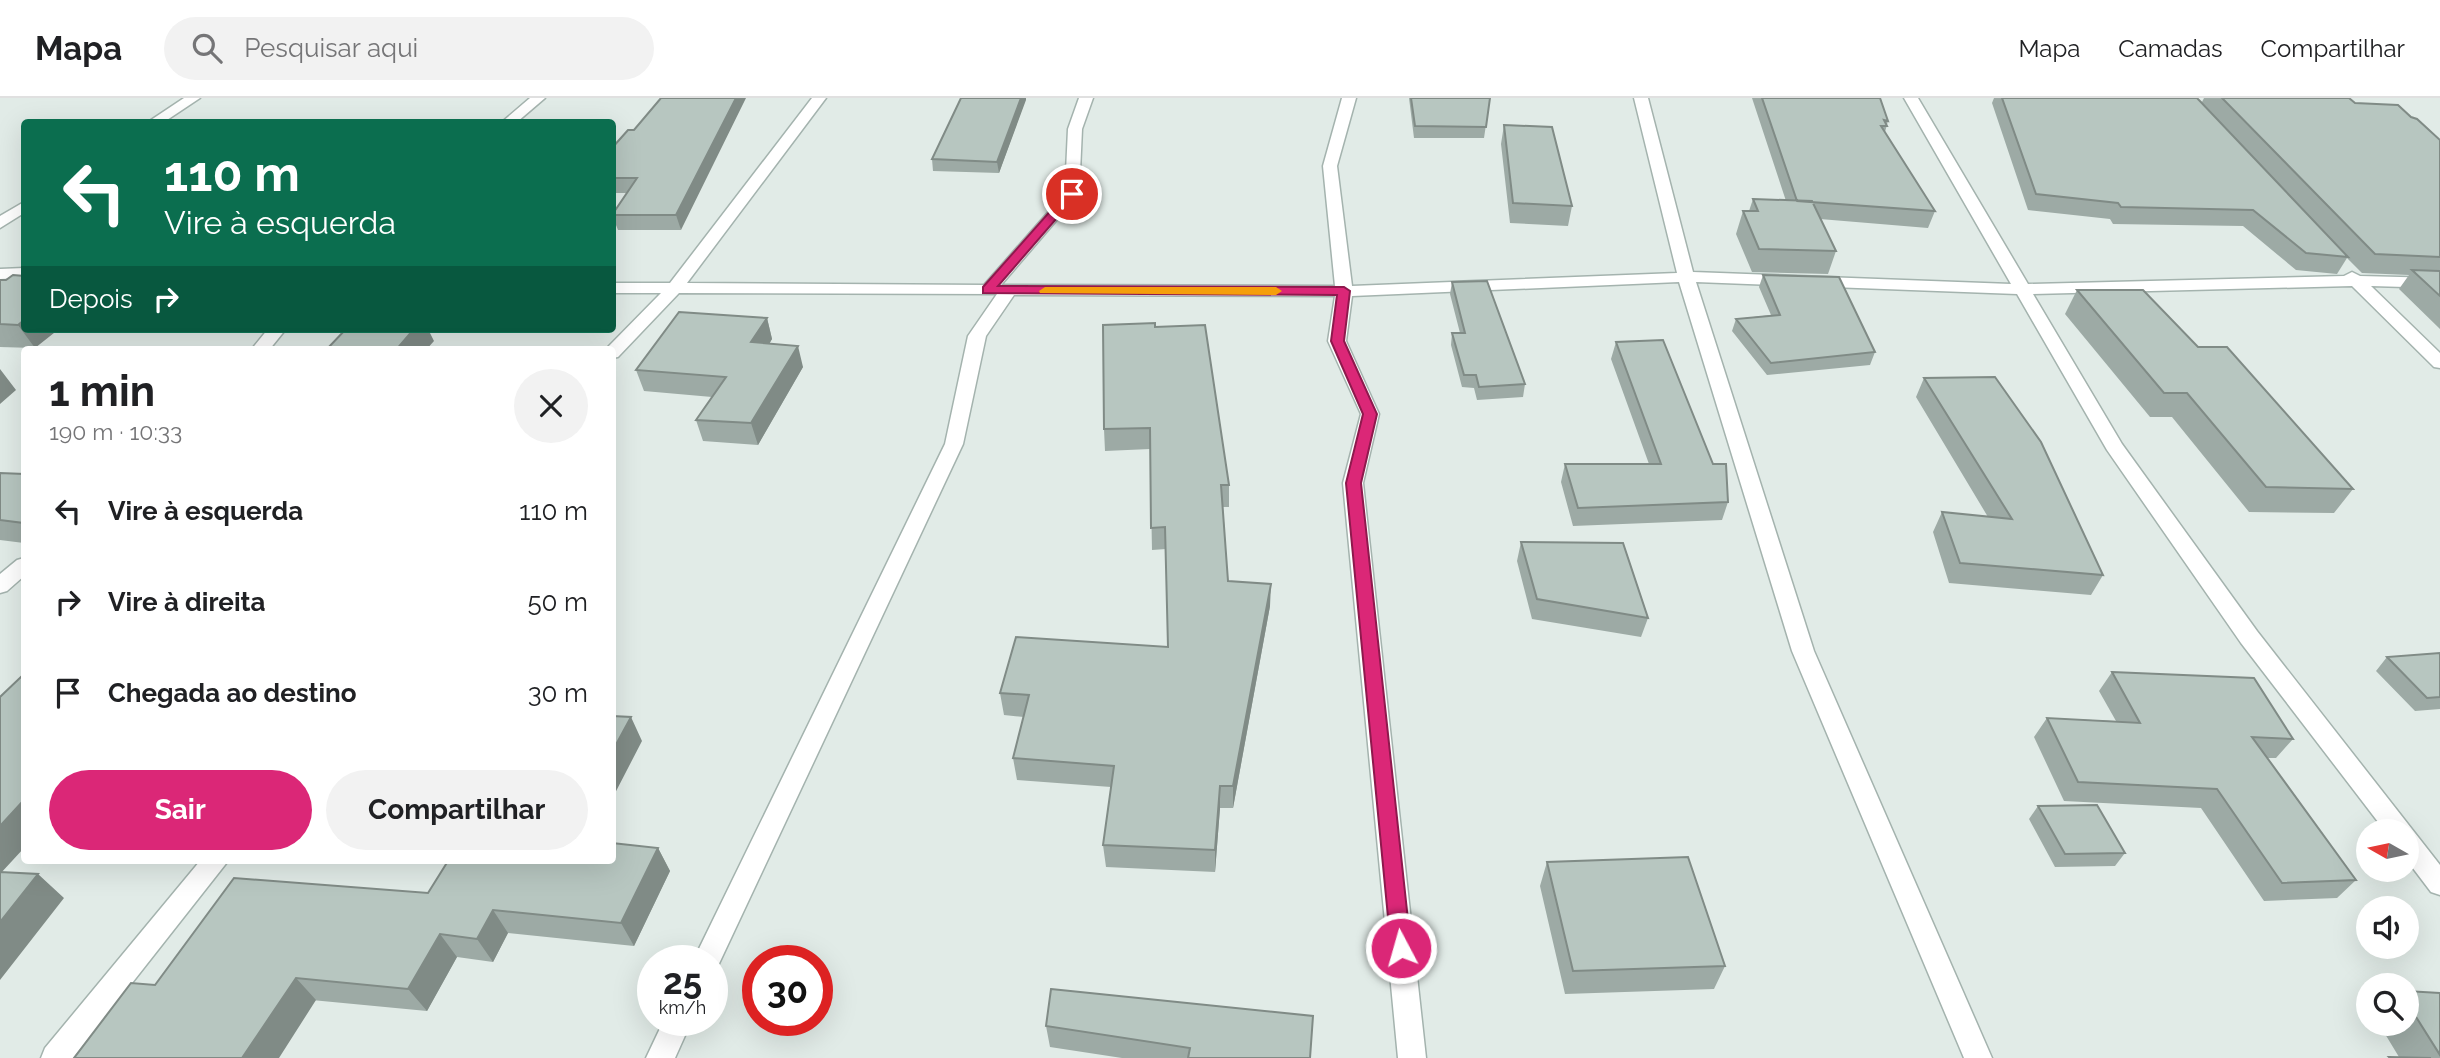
<!DOCTYPE html>
<html lang="pt">
<meta charset="utf-8">
<style>
:root{--surface:#fff;--page:#f2f2f2;--text:#202124;--muted:#757577;--line:#e0e0e0;--accent:#db2777}
body{margin:0;font-family:Raleway,sans-serif;background:var(--page);color:var(--text);height:100vh;display:flex;flex-direction:column;font-size:26px;white-space:nowrap}
*{box-sizing:border-box;margin:0}
p{font-size:23px;color:var(--muted)}
.icon{flex:none;width:38px;height:38px;fill:none;stroke:currentColor;stroke-width:2;stroke-linecap:round;stroke-linejoin:round}
.map{position:relative;flex:1;overflow:hidden}
.sheet{position:absolute;left:21px;top:248px;width:595px;height:518px;display:flex;flex-direction:column;background:var(--surface);border-radius:7px;box-shadow:0 7px 28px #0002}
.sheet>*{flex:none}
.guide{position:absolute;left:21px;top:21px;width:595px;height:214px;border-radius:7px;box-shadow:0 7px 28px #0002;background:#0b6e4f;color:#fff;overflow:hidden}
.needle{width:46px;rotate:279deg}
.controls{position:absolute;left:2356px;top:721px;display:grid;gap:14px}
.controls a{display:grid;place-items:center;width:63px;height:63px;border-radius:50%;background:var(--surface);box-shadow:0 7px 28px #0002;font-size:35px}
.speed{position:absolute;left:637px;top:847px;display:flex;gap:14px;font-size:35px;font-weight:700;text-align:center}
.speed>*{display:grid;place-content:center;width:91px;height:91px;border-radius:50%;background:var(--surface);box-shadow:0 7px 28px #0002;line-height:1}
.speed small{font-size:18px;font-weight:400}
.speed .limit{border:10px solid #d22;background:#fff;color:#111}
.pin{position:absolute;display:grid;place-items:center;width:60px;height:60px;color:#fff;margin:-30px;border:4px solid #fff;border-radius:50%;box-shadow:0 2px 7px #0007}
.me{position:absolute;width:77px;margin:-38px;rotate:354deg;stroke-linejoin:round;filter:drop-shadow(0 0 5px #0008)}
.turn{display:flex;align-items:center;gap:24px;height:147px;padding:0 28px;font-size:32px}
.turn .icon{width:91px;height:91px;stroke-width:2.5}
.turn b{display:block;font-size:49px;line-height:60px}
.then{display:flex;align-items:center;height:66px;padding:0 28px;background:#0003;gap:14px;font-size:26px}
.round{display:grid;place-items:center;flex:none;width:74px;height:74px;border-radius:37px;background:var(--page)}
.head{display:flex;align-items:center;justify-content:space-between;height:119px;padding:0 28px}
h1{font-size:42px;font-weight:700;line-height:52px}
.button{display:flex;gap:14px;margin-top:auto;padding:14px 28px}
.button a{flex:1;height:80px;border-radius:42px;background:var(--accent);color:#fff;font-size:28px;font-weight:700;line-height:80px;text-align:center}
.button a+a{background:var(--page);color:var(--text)}
ul{padding:0;list-style:none}
li{display:flex;align-items:center;gap:21px;height:91px;padding:0 28px}
li div{flex:1}
li b{display:block;font-size:26px}
li em{font-style:normal}
header{display:flex;align-items:center;gap:42px;box-sizing:border-box;height:98px;padding:0 35px;background:var(--surface);border-bottom:2px solid var(--line)}
header strong{font-size:33px}
nav{display:flex;gap:38px;margin-inline-start:auto;font-size:24px}
.search{width:490px;height:63px;background:var(--page);display:flex;align-items:center;gap:18px;box-sizing:border-box;padding:0 24px;border-radius:38px;color:var(--muted);font-size:26px}
.map>svg:first-child{display:block}
.lines{fill:none;stroke-linecap:round;stroke-linejoin:round}
.minor-casing{stroke:#a4b3ae;stroke-width:3}
.minor{fill:#fff;fill-rule:evenodd}
.wall{fill:#9daaa5}
.shaded-wall{fill:#808b86}
.building{fill:#b7c6c0;stroke:#808b86;stroke-width:2}
.route{fill:#db2777;stroke:#8e194d;stroke-width:2}
.slow{fill:#f59e0b}
</style>
<header>
<strong>Mapa</strong>
<div class="search"><svg class="icon" aria-label="search" viewBox="0 0 24 24"><circle cx="10" cy="10" r="6"/><path d="M15 15l6 6"/></svg>Pesquisar aqui</div>
<nav><a>Mapa</a><a>Camadas</a><a>Compartilhar</a></nav>
</header>
<div class="map">
<svg width="2440" height="960" viewBox="0 0 2440 960">
<rect width="100%" height="100%" fill="#e1ebe7"/>
<g class="lines">
<defs>
<path id="minor" d="M 184,0 L 200,0 L 164,24 L 148,24 Z
M 530,0 L 545,0 L 517,24 L 502,24 Z
M 812,0 L 826,0 L 687,185 L 984,187 L 1065,95 L 1068,31 L 1079,0 L 1093,0 L 1082,31 L 1079,96 L 1001,187 L 1335,188 L 1323,68 L 1342,0 L 1356,0 L 1337,68 L 1352,188 L 1677,175 L 1634,0 L 1648,0 L 1693,174 L 2011,186 L 1904,0 L 1918,0 L 2028,186 L 2344,178 L 2352,174 L 2360,178 L 2440,180 L 2440,190 L 2371,188 L 2440,255 L 2440,270 L 2434,269 L 2352,188 L 2033,196 L 2122,346 L 2257,533 L 2440,767 L 2440,797 L 2431,794 L 2406,761 L 2406,733 L 2385,733 L 2241,545 L 2107,352 L 2017,196 L 1696,184 L 1814,553 L 1992,960 L 1964,960 L 1792,553 L 1679,184 L 1352,198 L 1346,243 L 1379,316 L 1363,385 L 1426,960 L 1398,960 L 1343,385 L 1361,316 L 1328,243 L 1335,198 L 1014,197 L 986,238 L 963,346 L 716,872 L 712,873 L 712,863 L 693,863 L 945,346 L 968,238 L 997,196 L 679,195 L 618,259 L 612,260 L 612,252 L 606,251 L 661,195 L 612,195 L 612,185 L 670,185 Z
M 24,104 L 24,115 L 0,130 L 0,118 Z
M 24,170 L 24,180 L 0,181 L 0,171 Z
M 268,231 L 286,231 L 269,252 L 251,252 Z
M 24,460 L 24,478 L 7,493 L 0,495 L 0,476 L 17,462 Z
M 200,763 L 228,763 L 73,960 L 41,960 L 45,950 Z
M 664,922 L 692,922 L 675,960 L 646,960 Z"/>
</defs>
<use href="#minor" class="minor-casing"/>
<use href="#minor" class="minor"/>
</g>
<path class="wall" d="M 661,0 L 681,132 L 618,132 L 612,117 L 627,95 L 612,95 L 612,50 L 634,32 Z
M 961,0 L 1026,0 L 999,75 L 933,73 L 932,61 Z
M 1409,0 L 1490,0 L 1484,40 L 1414,40 Z
M 1752,0 L 1880,0 L 1888,23 L 1885,34 L 1935,113 L 1928,130 L 1820,121 L 1836,153 L 1828,176 L 1752,174 L 1736,136 L 1743,113 L 1749,113 L 1753,101 L 1786,103 Z
M 1994,0 L 2197,0 L 2202,4 L 2204,0 L 2222,0 L 2355,5 L 2411,19 L 2440,42 L 2440,231 L 2399,191 L 2409,177 L 2362,175 L 2347,160 L 2337,176 L 2296,172 L 2243,128 L 2113,126 L 2110,121 L 2028,112 L 1992,5 Z
M 1504,27 L 1572,108 L 1568,128 L 1510,125 L 1501,46 Z
M 1763,177 L 1875,254 L 1870,267 L 1767,277 L 1732,233 L 1736,221 L 1771,217 L 1759,189 Z
M 0,182 L 35,250 L 0,249 Z
M 1452,184 L 1525,286 L 1523,299 L 1477,302 L 1474,290 L 1462,289 L 1451,247 L 1452,235 L 1460,235 L 1450,196 Z
M 2077,192 L 2198,249 L 2353,391 L 2334,415 L 2249,414 L 2172,319 L 2150,319 L 2065,216 Z
M 767,220 L 772,241 L 769,246 L 803,269 L 758,347 L 703,343 L 696,322 L 712,299 L 644,293 L 636,272 Z
M 1155,229 L 1229,387 L 1229,409 L 1223,409 L 1228,483 L 1270,508 L 1233,710 L 1220,710 L 1215,774 L 1106,769 L 1103,747 L 1111,689 L 1017,682 L 1013,660 L 1024,619 L 1004,617 L 1000,595 L 1168,549 L 1166,451 L 1152,452 L 1150,351 L 1105,353 L 1104,331 Z
M 1616,244 L 1728,404 L 1722,422 L 1573,428 L 1561,384 L 1565,366 L 1649,366 L 1611,261 Z
M 1924,280 L 2103,477 L 2091,497 L 1949,485 L 1933,434 L 1942,414 L 1988,419 L 1916,299 Z
M 0,375 L 24,376 L 24,445 L 0,442 Z
M 1521,444 L 1648,520 L 1641,539 L 1532,521 L 1517,463 Z
M 2440,555 L 2440,611 L 2415,613 L 2376,573 L 2387,559 Z
M 2112,574 L 2293,641 L 2276,660 L 2267,660 L 2356,782 L 2337,800 L 2264,803 L 2201,710 L 2064,703 L 2034,639 L 2047,620 L 2116,623 L 2099,593 Z
M 2038,708 L 2125,755 L 2115,768 L 2055,769 L 2029,721 Z
M 658,750 L 670,773 L 634,848 L 508,835 L 493,864 L 457,859 L 427,913 L 155,887 L 428,795 Z
M 1547,764 L 1725,868 L 1714,891 L 1565,896 L 1540,788 Z
M 2406,893 L 2440,895 L 2440,960 L 2388,960 L 2389,959 L 2399,959 L 2379,926 L 2406,926 Z
M 1046,928 L 1310,960 L 1122,960 L 1050,949 Z"/>
<path class="shaded-wall" d="M 736,0 L 746,0 L 681,132 L 676,117 Z
M 1021,0 L 1026,0 L 1026,2 L 999,75 L 997,64 Z
M 767,220 L 772,241 L 757,266 L 751,244 Z
M 24,222 L 24,231 L 59,231 L 35,250 L 18,227 Z
M 414,231 L 428,231 L 434,243 L 426,252 L 396,252 Z
M 798,248 L 803,269 L 758,347 L 751,325 Z
M 0,271 L 16,292 L 0,306 Z
M 1271,486 L 1270,508 L 1233,710 L 1233,688 Z
M 631,619 L 642,643 L 612,701 L 612,654 Z
M 1220,688 L 1220,710 L 1215,774 L 1215,752 Z
M 24,702 L 24,750 L 0,776 L 0,728 Z
M 658,750 L 670,773 L 634,848 L 621,825 Z
M 38,776 L 64,800 L 0,882 L 0,824 Z
M 493,812 L 508,835 L 493,864 L 477,841 Z
M 440,836 L 457,859 L 427,913 L 408,891 Z
M 296,880 L 316,902 L 279,960 L 242,960 Z"/>
<path class="building" d="M 661,0 L 736,0 L 676,117 L 612,117 L 637,80 L 612,80 L 612,50 L 628,32 L 634,32 Z
M 961,0 L 1021,0 L 997,64 L 932,61 Z
M 1411,0 L 1490,0 L 1486,29 L 1415,28 Z
M 1762,0 L 1880,0 L 1888,23 L 1884,22 L 1887,28 L 1881,28 L 1935,113 L 1797,103 Z
M 2002,0 L 2197,0 L 2348,159 L 2306,155 L 2253,112 L 2121,109 L 2118,105 L 2036,96 Z
M 2222,0 L 2349,0 L 2355,5 L 2398,7 L 2411,19 L 2417,21 L 2440,42 L 2440,159 L 2375,156 Z
M 1504,27 L 1552,29 L 1572,108 L 1513,105 Z
M 1753,101 L 1812,103 L 1836,153 L 1759,151 L 1743,113 L 1758,113 Z
M 2412,172 L 2440,173 L 2440,198 Z
M 13,177 L 24,178 L 24,222 L 18,227 L 0,226 L 0,182 L 6,182 Z
M 1763,177 L 1839,179 L 1875,254 L 1771,265 L 1736,221 L 1780,217 Z
M 1487,183 L 1525,286 L 1479,289 L 1476,277 L 1464,277 L 1452,235 L 1465,235 L 1452,184 Z
M 2077,192 L 2143,192 L 2198,249 L 2227,249 L 2353,391 L 2266,389 L 2187,295 L 2164,295 Z
M 679,214 L 767,220 L 751,244 L 798,248 L 751,325 L 696,322 L 726,279 L 636,272 Z
M 1155,225 L 1155,229 L 1205,227 L 1229,387 L 1221,387 L 1228,483 L 1271,486 L 1233,688 L 1220,688 L 1215,752 L 1103,747 L 1114,668 L 1013,660 L 1029,597 L 1000,595 L 1016,539 L 1168,549 L 1165,429 L 1151,430 L 1150,330 L 1104,331 L 1103,227 Z
M 346,231 L 414,231 L 396,252 L 326,252 Z
M 1663,242 L 1713,366 L 1726,366 L 1728,404 L 1578,410 L 1565,366 L 1661,366 L 1616,244 Z
M 1995,279 L 2041,344 L 2103,477 L 1960,465 L 1942,414 L 2012,421 L 1924,280 Z
M 0,375 L 24,376 L 24,425 L 0,422 Z
M 1521,444 L 1623,445 L 1648,520 L 1537,501 Z
M 2440,555 L 2440,599 L 2427,600 L 2387,559 Z
M 2112,574 L 2254,580 L 2293,641 L 2252,639 L 2356,782 L 2282,785 L 2217,691 L 2078,684 L 2047,620 L 2140,625 Z
M 24,576 L 24,702 L 0,728 L 0,599 Z
M 612,618 L 631,619 L 612,654 Z
M 2097,707 L 2125,755 L 2065,756 L 2038,708 Z
M 612,745 L 658,750 L 621,825 L 493,812 L 477,841 L 440,836 L 408,891 L 296,880 L 242,960 L 74,960 L 131,885 L 155,887 L 234,780 L 428,795 L 448,763 L 612,763 Z
M 1688,759 L 1725,868 L 1573,873 L 1547,764 Z
M 0,774 L 38,776 L 0,824 Z
M 1051,891 L 1313,918 L 1310,960 L 1188,960 L 1190,950 L 1046,928 Z
M 2406,893 L 2440,895 L 2440,957 L 2406,903 Z
M 2389,959 L 2431,960 L 2390,960 Z"/>
<path class="route" d="M 1072,92 L 1078,96 L 1076,98 L 998,188 L 1344,189 L 1350,193 L 1344,243 L 1377,316 L 1361,385 L 1411,850 L 1408,857 L 1401,860 L 1394,857 L 1391,850 L 1346,385 L 1363,316 L 1331,243 L 1337,197 L 983,195 L 983,189 L 1068,93 Z"/>
<path class="slow" d="M 1045,189 L 1276,189 L 1282,193 L 1276,197 L 1040,195 L 1039,193 Z"/>
</svg>
<div class="controls">
<a><svg class="needle" viewBox="-14 -14 28 28"><path d="M0-13l5 13h-10z" fill="#e53935"/><path d="M0 13l5-13h-10z" fill="#757577"/></svg></a>
<a><svg class="icon" aria-label="sound" viewBox="0 0 24 24"><path d="M4 9h4l5-4v14l-5-4H4zM17 9q2 3 0 6"/></svg></a>
<a><svg class="icon" aria-label="search" viewBox="0 0 24 24"><circle cx="10" cy="10" r="6"/><path d="M15 15l6 6"/></svg></a>
</div>
<div class="speed"><div>25<small>km/h</small></div><div class="limit">30</div></div>
<div class="pin" style="left:1072px;top:96px;background:#d93025"><svg class="icon" aria-label="arrive" viewBox="0 0 24 24"><path d="M6 21V4h12l-3 4 3 4H6"/></svg></div>
<svg class="me" style="left:1401px;top:850px" viewBox="-20 -20 40 40"><circle r="17" fill="#db2777" stroke="#fff" stroke-width="3"/><path d="M0-11L8 9 0 5-8 9z" fill="#fff"/></svg>
<div class="guide">
<div class="turn"><svg class="icon" aria-label="left" viewBox="0 0 24 24"><path d="M17 20v-9H6M10 6l-5 5 5 5"/></svg><div><b>110 m</b>Vire à esquerda</div></div>
<div class="then">Depois<svg class="icon" aria-label="right" viewBox="0 0 24 24"><path d="M7 20v-9h11M14 6l5 5-5 5"/></svg></div>
</div>
<section class="sheet">
<div class="head"><div><h1>1 min</h1><p>190 m · 10:33</p></div><a class="round"><svg class="icon" aria-label="close" viewBox="0 0 24 24"><path d="M6 6l12 12M18 6L6 18"/></svg></a></div>
<ul>
<li><svg class="icon" aria-label="left" viewBox="0 0 24 24"><path d="M17 20v-9H6M10 6l-5 5 5 5"/></svg><div><b>Vire à esquerda</b></div><em>110 m</em></li>
<li><svg class="icon" aria-label="right" viewBox="0 0 24 24"><path d="M7 20v-9h11M14 6l5 5-5 5"/></svg><div><b>Vire à direita</b></div><em>50 m</em></li>
<li><svg class="icon" aria-label="arrive" viewBox="0 0 24 24"><path d="M6 21V4h12l-3 4 3 4H6"/></svg><div><b>Chegada ao destino</b></div><em>30 m</em></li>
</ul>
<div class="button"><a>Sair</a><a>Compartilhar</a></div>
</section>
</div>
